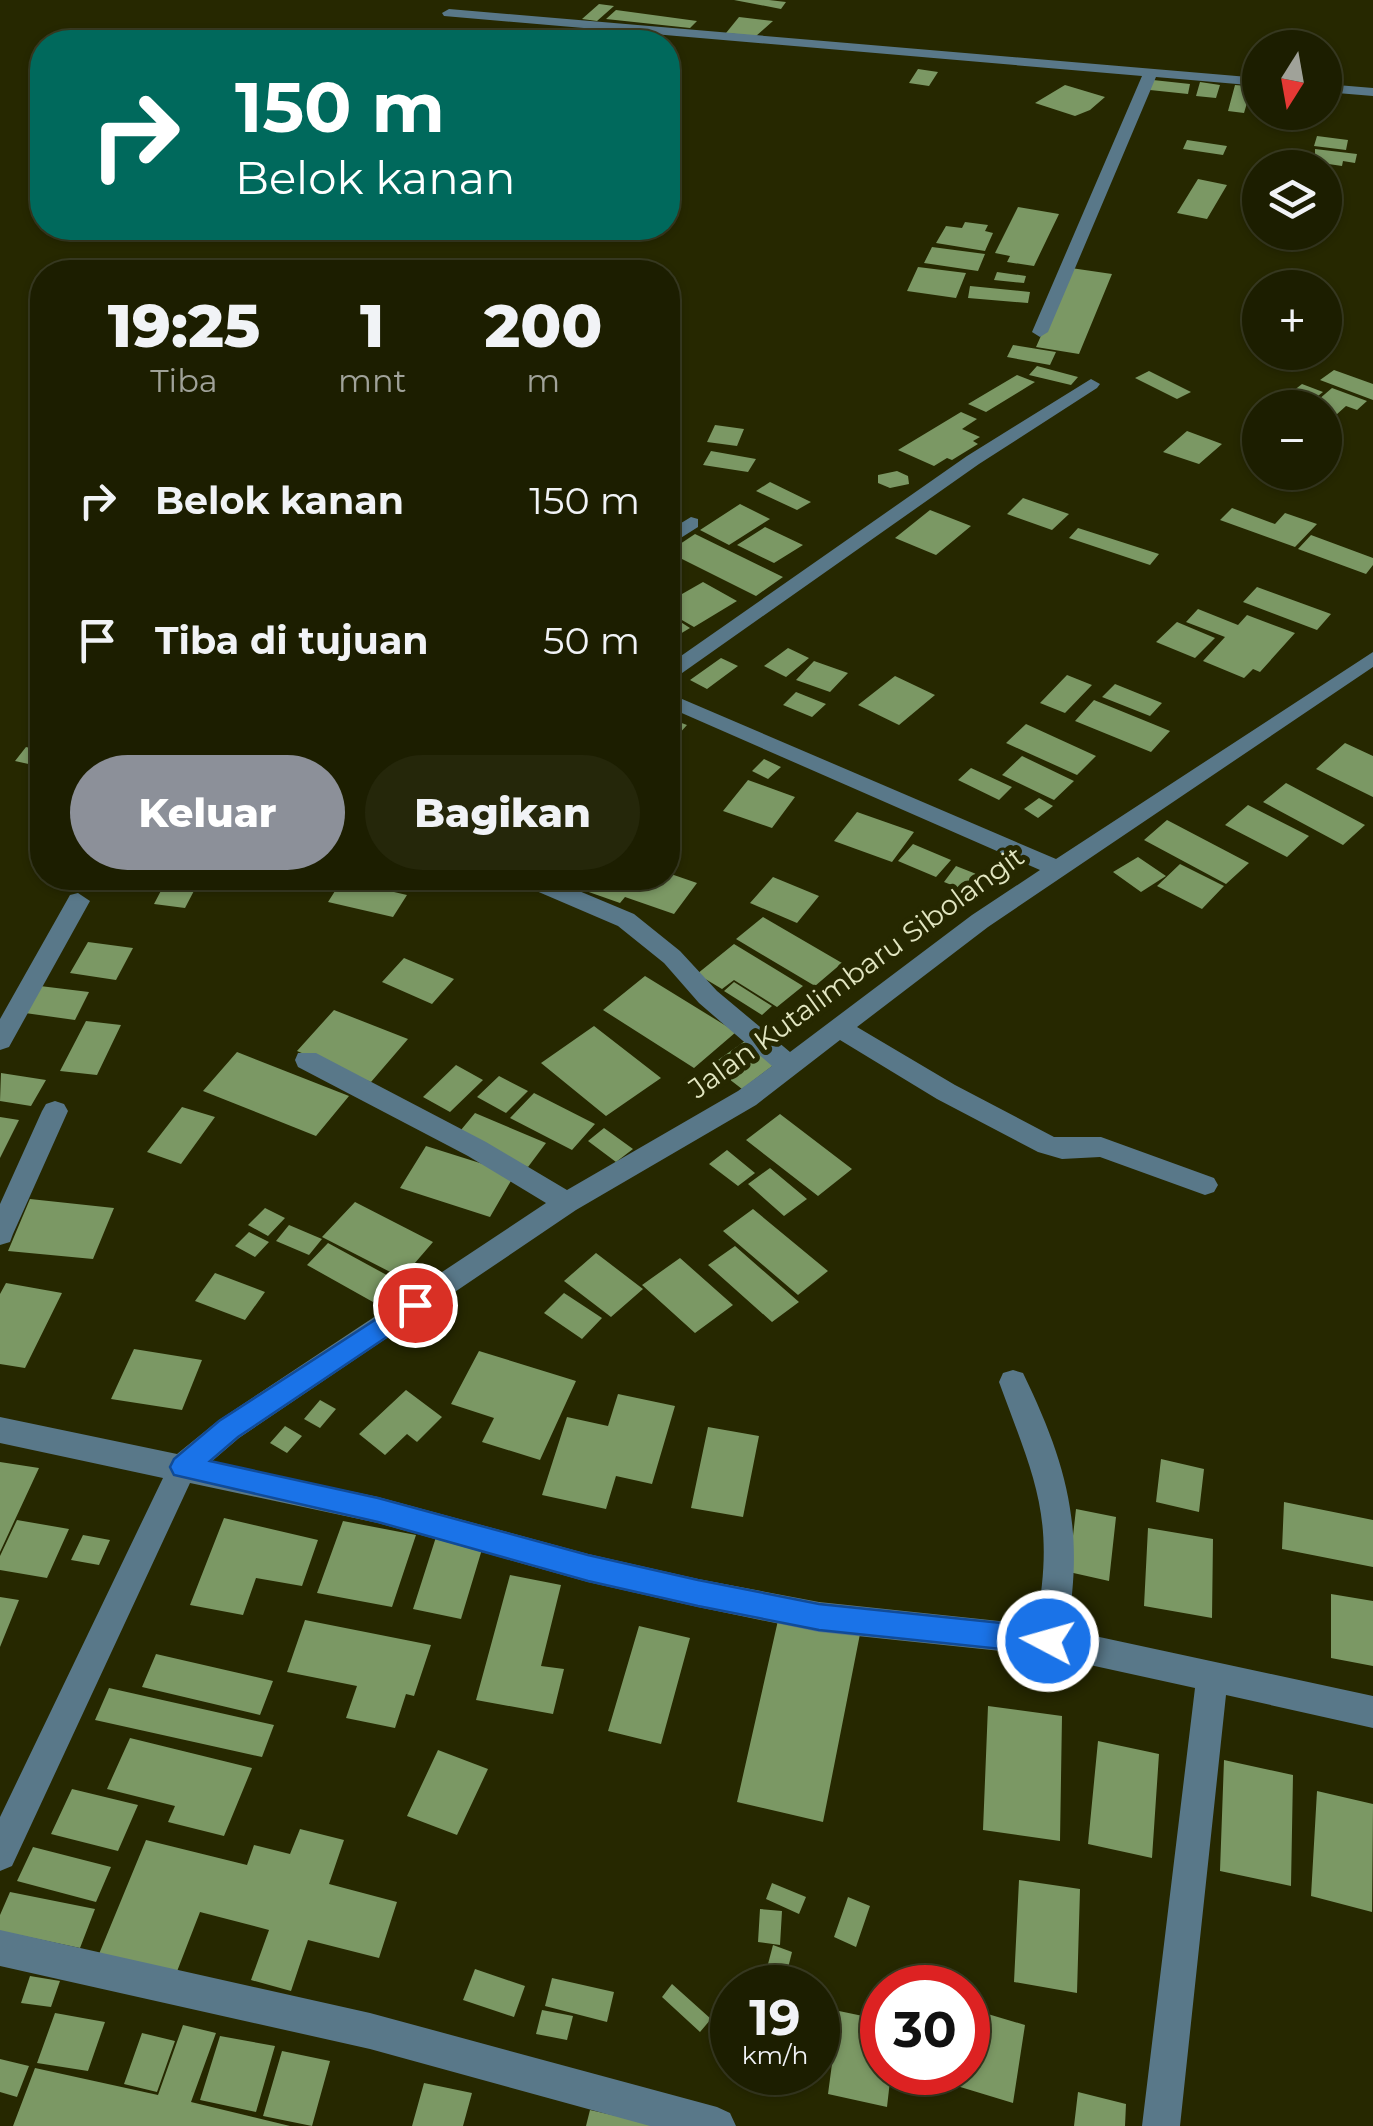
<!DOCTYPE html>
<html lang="id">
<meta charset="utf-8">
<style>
:root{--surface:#1c1e00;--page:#25270a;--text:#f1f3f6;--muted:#a0a299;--line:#3a3c22;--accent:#8c9099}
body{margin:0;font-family:Montserrat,sans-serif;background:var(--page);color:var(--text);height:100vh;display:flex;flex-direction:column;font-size:38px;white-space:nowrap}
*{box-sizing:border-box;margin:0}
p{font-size:32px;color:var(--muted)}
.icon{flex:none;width:55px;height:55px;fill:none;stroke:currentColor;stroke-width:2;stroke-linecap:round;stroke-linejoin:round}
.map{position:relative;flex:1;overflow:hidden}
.side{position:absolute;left:30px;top:260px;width:650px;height:630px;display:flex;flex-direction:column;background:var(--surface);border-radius:40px;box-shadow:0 2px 8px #0004,0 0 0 2px var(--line)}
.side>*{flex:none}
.guide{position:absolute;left:30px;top:30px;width:650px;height:210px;border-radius:40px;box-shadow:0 2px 8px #0004,0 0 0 2px var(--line);background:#00695c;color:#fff;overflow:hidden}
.needle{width:65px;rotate:191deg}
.fabs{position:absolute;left:1242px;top:30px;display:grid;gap:20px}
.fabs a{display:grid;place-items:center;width:100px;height:100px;border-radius:50%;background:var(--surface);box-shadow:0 2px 8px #0004,0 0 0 2px var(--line);font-size:50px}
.speed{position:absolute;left:710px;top:1965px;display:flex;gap:20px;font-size:50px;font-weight:700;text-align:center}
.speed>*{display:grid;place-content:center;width:130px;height:130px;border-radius:50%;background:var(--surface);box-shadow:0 2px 8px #0004,0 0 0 2px var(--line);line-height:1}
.speed small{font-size:25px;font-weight:400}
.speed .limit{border:15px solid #d22;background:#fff;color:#111}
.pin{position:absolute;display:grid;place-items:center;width:85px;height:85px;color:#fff;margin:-42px;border:5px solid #fff;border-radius:50%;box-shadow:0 2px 10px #0007}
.me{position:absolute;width:110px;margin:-55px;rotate:276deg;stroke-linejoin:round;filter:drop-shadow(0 0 8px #0008)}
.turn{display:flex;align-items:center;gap:35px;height:210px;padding:0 40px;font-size:45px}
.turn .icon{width:130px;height:130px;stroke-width:2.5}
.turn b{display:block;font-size:70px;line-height:85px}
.eta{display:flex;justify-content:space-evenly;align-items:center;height:170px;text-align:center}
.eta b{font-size:60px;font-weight:800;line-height:70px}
.cta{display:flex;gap:20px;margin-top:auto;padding:20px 40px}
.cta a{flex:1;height:115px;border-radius:60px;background:var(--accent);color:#fff;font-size:40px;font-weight:800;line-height:115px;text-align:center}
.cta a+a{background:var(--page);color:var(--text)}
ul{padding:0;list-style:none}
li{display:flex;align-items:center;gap:30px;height:140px;padding:0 40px}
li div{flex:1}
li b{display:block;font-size:38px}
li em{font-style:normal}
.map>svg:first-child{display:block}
.building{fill:#7b9864}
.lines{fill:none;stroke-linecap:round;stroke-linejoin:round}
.minor{fill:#597889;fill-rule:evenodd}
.route{fill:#1a73e8;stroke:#114b97;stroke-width:2.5}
.labels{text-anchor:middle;stroke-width:10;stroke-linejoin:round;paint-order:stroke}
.street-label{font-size:28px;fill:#e2e6c1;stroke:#262800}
</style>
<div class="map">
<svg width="1373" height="2126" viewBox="0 0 1373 2126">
<rect width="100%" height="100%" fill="#262800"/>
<path class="building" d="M 734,0 L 769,0 L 786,2 L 781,9 Z
M 599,4 L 614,6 L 597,21 L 582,19 Z
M 616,10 L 697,21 L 690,28 L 606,19 Z
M 739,17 L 773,21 L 756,36 L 726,33 Z
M 918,69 L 938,72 L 929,86 L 909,83 Z
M 1153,80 L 1190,84 L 1188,94 L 1150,90 Z
M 1200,82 L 1220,85 L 1216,98 L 1196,96 Z
M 1065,85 L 1105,97 L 1090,110 L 1075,116 L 1035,103 Z
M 1235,85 L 1260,87 L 1256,104 L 1247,103 L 1244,113 L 1228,111 Z
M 1317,136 L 1348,140 L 1346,150 L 1314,146 Z
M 1187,140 L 1227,146 L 1223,155 L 1183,149 Z
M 1315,149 L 1357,154 L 1355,163 L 1343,161 L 1342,166 L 1315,162 Z
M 1198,179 L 1227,185 L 1207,219 L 1177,213 Z
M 1018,207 L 1059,214 L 1034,266 L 1007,262 L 1010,256 L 995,253 Z
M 965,222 L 988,225 L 985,231 L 993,233 L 985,251 L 936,243 L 946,226 L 962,228 Z
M 932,247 L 985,254 L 978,271 L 924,263 Z
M 918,267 L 966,273 L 956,298 L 907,291 Z
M 1071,268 L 1112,274 L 1079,354 L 1036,347 Z
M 997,272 L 1026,276 L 1024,283 L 994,280 Z
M 970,286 L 1030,292 L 1028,303 L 968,298 Z
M 1013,345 L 1056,352 L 1050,365 L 1007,357 Z
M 1037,366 L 1078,377 L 1071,385 L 1029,375 Z
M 1334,370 L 1373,384 L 1373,400 L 1320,380 Z
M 1149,371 L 1191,392 L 1177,399 L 1135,378 Z
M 1017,375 L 1035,382 L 986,412 L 968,404 Z
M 1302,384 L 1323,392 L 1304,407 L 1283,399 Z
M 1332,388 L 1367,401 L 1357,410 L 1346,406 L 1336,415 L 1325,411 L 1325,408 L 1311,406 Z
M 961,412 L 977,419 L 962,429 L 980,437 L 973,441 L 978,444 L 952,460 L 947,458 L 934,466 L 898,450 Z
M 715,425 L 744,429 L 737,446 L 707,442 Z
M 1187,431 L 1222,444 L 1199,464 L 1163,452 Z
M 711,451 L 756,459 L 748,472 L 703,465 Z
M 897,471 L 908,476 L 909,484 L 890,488 L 878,483 L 878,475 Z
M 770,482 L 811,502 L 797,510 L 756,491 Z
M 1023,498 L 1069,514 L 1052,530 L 1007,514 Z
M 740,504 L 770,519 L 729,545 L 700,530 Z
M 1232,508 L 1275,524 L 1285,513 L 1317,524 L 1295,547 L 1220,520 Z
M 930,510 L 971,526 L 936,555 L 895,538 Z
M 765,527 L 803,545 L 774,563 L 737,545 Z
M 1078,528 L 1159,554 L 1150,565 L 1069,538 Z
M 695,534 L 783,577 L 756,596 L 668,552 Z
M 1311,535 L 1373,558 L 1373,565 L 1366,574 L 1298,549 Z
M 703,582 L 737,601 L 694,627 L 668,612 L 668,602 Z
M 1257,587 L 1331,614 L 1317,630 L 1243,602 Z
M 1198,609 L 1238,625 L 1247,615 L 1295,633 L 1260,672 L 1253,669 L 1244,678 L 1203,661 L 1225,637 L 1186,622 Z
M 668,614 L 690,628 L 675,637 L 668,633 Z
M 1177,622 L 1215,638 L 1195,658 L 1156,642 Z
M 788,648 L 809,658 L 786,677 L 764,666 Z
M 721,658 L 738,666 L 707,689 L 690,680 Z
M 814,661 L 848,673 L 830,692 L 796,680 Z
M 1067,675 L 1092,685 L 1065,713 L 1040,703 Z
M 895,676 L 935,695 L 899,725 L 858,705 Z
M 1115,684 L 1162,703 L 1150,716 L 1102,697 Z
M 796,692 L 826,704 L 812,717 L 783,705 Z
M 1094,700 L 1153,724 L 1170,731 L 1151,752 L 1075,721 Z
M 668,718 L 687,725 L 668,746 Z
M 1026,724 L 1096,756 L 1077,775 L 1006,743 Z
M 1345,743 L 1373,756 L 1373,797 L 1316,769 Z
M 26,747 L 42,751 L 42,767 L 15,761 Z
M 1022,756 L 1074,781 L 1054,800 L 1002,775 Z
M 764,759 L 781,767 L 768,779 L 752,771 Z
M 971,768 L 1012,787 L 999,800 L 958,780 Z
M 748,780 L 795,797 L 772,828 L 723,811 Z
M 1286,783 L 1365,825 L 1343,845 L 1263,802 Z
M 1039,798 L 1053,806 L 1038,818 L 1024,809 Z
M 1248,805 L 1309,836 L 1287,857 L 1225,825 Z
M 857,812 L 914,832 L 892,862 L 834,841 Z
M 1167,820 L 1249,863 L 1226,884 L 1144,840 Z
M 913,844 L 951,860 L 936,877 L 898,861 Z
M 1138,857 L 1166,876 L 1141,892 L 1113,872 Z
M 1180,864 L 1224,886 L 1202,909 L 1157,886 Z
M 956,866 L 994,881 L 982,897 L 944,882 Z
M 668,873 L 697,883 L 674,914 L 625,897 L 620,903 L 549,878 L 668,878 Z
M 773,877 L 819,896 L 797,923 L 750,903 Z
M 342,880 L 407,895 L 393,917 L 328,902 Z
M 165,883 L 196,887 L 185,908 L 154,904 Z
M 763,917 L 842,963 L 815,986 L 736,939 Z
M 88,942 L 133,948 L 116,980 L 70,973 Z
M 734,944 L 803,986 L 777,1007 L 734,980 L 722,989 L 697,974 Z
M 404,958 L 454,979 L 432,1004 L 382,982 Z
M 645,976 L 736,1032 L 694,1068 L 603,1010 Z
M 734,982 L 772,1006 L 762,1015 L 724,991 Z
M 40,986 L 89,992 L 75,1020 L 25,1013 Z
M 334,1010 L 408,1039 L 371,1082 L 297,1051 Z
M 86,1021 L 121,1025 L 97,1075 L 60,1071 Z
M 594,1026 L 661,1078 L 606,1116 L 541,1063 Z
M 745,1041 L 775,1064 L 742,1089 L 711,1065 Z
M 237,1052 L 349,1096 L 316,1136 L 203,1091 Z
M 456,1065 L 483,1080 L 450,1112 L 423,1097 Z
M 1,1073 L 46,1080 L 31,1106 L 0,1101 Z
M 499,1076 L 528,1091 L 506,1113 L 477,1097 Z
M 534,1093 L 595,1124 L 572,1150 L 510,1118 Z
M 182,1107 L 215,1117 L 181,1164 L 147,1152 Z
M 475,1113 L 546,1143 L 528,1167 L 456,1136 Z
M 780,1114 L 852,1169 L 818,1196 L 746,1140 Z
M 0,1117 L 19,1120 L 0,1158 Z
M 604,1128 L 633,1149 L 616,1162 L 588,1141 Z
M 426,1146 L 515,1174 L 490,1217 L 400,1188 Z
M 727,1150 L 755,1173 L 738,1186 L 709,1164 Z
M 770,1168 L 807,1199 L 784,1216 L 748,1184 Z
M 30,1199 L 114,1208 L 93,1259 L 8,1251 Z
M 355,1202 L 433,1242 L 402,1278 L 322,1237 Z
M 265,1208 L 285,1218 L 268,1236 L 248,1225 Z
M 753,1209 L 828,1271 L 798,1295 L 723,1231 Z
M 289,1225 L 322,1239 L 309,1255 L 276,1241 Z
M 249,1232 L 269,1242 L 255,1257 L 235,1246 Z
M 328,1243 L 394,1279 L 373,1302 L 307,1265 Z
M 735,1246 L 799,1302 L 772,1322 L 708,1265 Z
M 596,1253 L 643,1289 L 611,1317 L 564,1281 Z
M 680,1258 L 733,1305 L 695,1333 L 642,1285 Z
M 215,1273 L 265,1292 L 245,1320 L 195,1301 Z
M 6,1283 L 62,1293 L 25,1368 L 0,1364 L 0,1294 Z
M 564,1293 L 602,1318 L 582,1339 L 544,1313 Z
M 134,1349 L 202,1360 L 182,1410 L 111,1399 Z
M 479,1351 L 576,1381 L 540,1460 L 482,1442 L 494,1418 L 451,1404 Z
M 406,1390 L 442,1417 L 417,1442 L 407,1434 L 385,1455 L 359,1434 Z
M 618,1394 L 675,1406 L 652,1484 L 616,1476 L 606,1509 L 542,1495 L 567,1417 L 608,1426 Z
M 320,1400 L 336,1409 L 320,1428 L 304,1419 Z
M 285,1426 L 302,1436 L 287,1453 L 270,1443 Z
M 708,1427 L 759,1436 L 743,1517 L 691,1508 Z
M 1161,1459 L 1204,1469 L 1199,1512 L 1156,1502 Z
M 0,1462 L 39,1468 L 0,1552 Z
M 1284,1502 L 1373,1520 L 1373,1567 L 1282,1549 Z
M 1076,1509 L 1116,1517 L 1109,1581 L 1069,1572 Z
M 224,1518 L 318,1540 L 302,1586 L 256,1578 L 243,1615 L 190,1605 Z
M 17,1520 L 69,1529 L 47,1578 L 0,1570 L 0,1556 Z
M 343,1521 L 416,1535 L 392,1607 L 317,1593 Z
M 1148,1528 L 1213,1539 L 1212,1618 L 1144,1606 Z
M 83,1535 L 110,1540 L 99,1565 L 71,1560 Z
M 436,1537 L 483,1546 L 461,1619 L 413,1609 Z
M 510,1575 L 561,1585 L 541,1666 L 564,1669 L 553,1714 L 476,1700 Z
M 1331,1594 L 1373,1601 L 1373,1666 L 1331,1658 Z
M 0,1597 L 19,1600 L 0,1647 Z
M 779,1616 L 860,1634 L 823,1822 L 737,1802 Z
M 305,1620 L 431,1645 L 414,1696 L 406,1694 L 395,1728 L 346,1718 L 357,1686 L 287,1672 Z
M 639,1626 L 690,1638 L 661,1744 L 608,1731 Z
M 156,1654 L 273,1681 L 260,1715 L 142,1687 Z
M 109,1688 L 274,1725 L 262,1757 L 95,1720 Z
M 988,1706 L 1062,1716 L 1060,1841 L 983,1830 Z
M 130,1738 L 252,1768 L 224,1836 L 168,1822 L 175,1806 L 107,1789 Z
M 1098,1741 L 1159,1754 L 1152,1858 L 1088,1844 Z
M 438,1750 L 488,1769 L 457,1835 L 407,1816 Z
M 1224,1760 L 1293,1775 L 1291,1886 L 1220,1871 Z
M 72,1789 L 138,1805 L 118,1851 L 51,1834 Z
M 1317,1791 L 1373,1804 L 1372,1912 L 1311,1896 Z
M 300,1829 L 344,1840 L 329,1884 L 397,1902 L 379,1958 L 308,1940 L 291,1991 L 251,1980 L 269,1930 L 200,1912 L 176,1974 L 99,1954 L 146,1840 L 247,1865 L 254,1845 L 290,1854 Z
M 33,1847 L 111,1867 L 96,1902 L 17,1881 Z
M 1019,1880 L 1080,1889 L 1077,1993 L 1014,1982 Z
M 772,1883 L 806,1897 L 799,1914 L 766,1899 Z
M 10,1892 L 95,1909 L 80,1948 L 0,1931 L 0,1915 Z
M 848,1897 L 870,1906 L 856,1947 L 834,1937 Z
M 760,1909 L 782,1911 L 780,1945 L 758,1942 Z
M 773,1945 L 792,1952 L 783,1988 L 763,1983 Z
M 475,1969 L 525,1986 L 514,2017 L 463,2000 Z
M 30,1976 L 60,1981 L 51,2007 L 21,2003 Z
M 552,1978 L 614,1992 L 607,2022 L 545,2006 Z
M 672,1984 L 711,2019 L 700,2032 L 662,1997 Z
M 971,2009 L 1025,2025 L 1013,2103 L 957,2086 L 960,2072 L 968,2072 Z
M 542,2010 L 573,2016 L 567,2040 L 536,2034 Z
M 839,2011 L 882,2020 L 882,2072 L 891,2072 L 887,2107 L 828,2094 Z
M 55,2013 L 105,2022 L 88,2071 L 37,2063 Z
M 183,2025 L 216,2033 L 191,2102 L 290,2126 L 13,2126 L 35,2068 L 158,2095 Z
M 142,2033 L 175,2041 L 157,2092 L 124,2084 Z
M 220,2036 L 275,2046 L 256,2112 L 200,2100 Z
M 282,2051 L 330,2061 L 312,2126 L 263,2116 Z
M 0,2059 L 29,2066 L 17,2097 L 0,2092 Z
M 424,2083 L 472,2093 L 463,2126 L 412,2126 Z
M 1078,2092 L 1126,2104 L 1125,2126 L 1074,2126 Z
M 590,2110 L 652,2124 L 652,2126 L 586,2126 Z"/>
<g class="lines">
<path class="minor" d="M 449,9 L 1260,78 L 1260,86 L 1156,77 L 1048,332 L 1040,337 L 1032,332 L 1142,76 L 444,16 L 442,13 Z
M 1325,84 L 1373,88 L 1373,96 L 1325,92 Z
M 1091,379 L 1100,384 L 1097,388 L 979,464 L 675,678 L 668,680 L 668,665 L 967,456 Z
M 691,517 L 698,519 L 698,527 L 668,546 L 668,531 Z
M 1373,652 L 1373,667 L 988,927 L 857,1027 L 955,1085 L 1054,1137 L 1101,1137 L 1214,1178 L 1218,1185 L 1214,1192 L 1205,1195 L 1100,1157 L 1062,1159 L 1038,1152 L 937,1099 L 840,1040 L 756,1105 L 576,1210 L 239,1438 L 211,1462 L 378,1497 L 588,1554 L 698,1579 L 819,1602 L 1036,1625 C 1056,1518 1035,1480 999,1382 L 1003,1373 L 1013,1370 L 1023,1373 C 1067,1464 1085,1529 1067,1630 L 1373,1696 L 1373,1728 L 1226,1695 L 1180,2126 L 1142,2126 L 1195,1688 L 1049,1656 L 819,1632 L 698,1607 L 588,1582 L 378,1523 L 190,1483 L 12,1866 L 0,1871 L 0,1817 L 163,1478 L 0,1443 L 0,1417 L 177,1454 L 219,1420 L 546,1203 L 468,1156 L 298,1067 L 295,1060 L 298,1053 L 316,1053 L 486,1142 L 567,1190 L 738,1091 L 772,1066 L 699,1003 L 664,963 L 618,926 L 520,884 L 517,878 L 548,878 L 634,914 L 680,951 L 717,991 L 790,1052 L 972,915 L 1040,870 L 668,707 L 668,693 L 1056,859 Z
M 78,893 L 90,901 L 9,1047 L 0,1050 L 0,1019 L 70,895 Z
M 55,1101 L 64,1104 L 68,1111 L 13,1234 L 10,1242 L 0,1245 L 0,1204 L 42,1111 L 46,1104 Z
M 0,1930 L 370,2013 L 717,2107 L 730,2113 L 736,2126 L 650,2126 L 370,2049 L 0,1966 Z"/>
</g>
<path class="route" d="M 415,1294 L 424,1297 L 428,1305 L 424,1312 L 238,1437 L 210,1461 L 378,1498 L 588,1555 L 698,1580 L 819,1604 L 1048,1628 L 1059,1631 L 1063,1641 L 1059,1651 L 1048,1654 L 819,1630 L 698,1606 L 588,1581 L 378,1522 L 174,1475 L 170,1467 L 174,1459 L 219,1421 Z"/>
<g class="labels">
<g class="street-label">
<text transform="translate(856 972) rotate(-36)" y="10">Jalan Kutalimbaru Sibolangit</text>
</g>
</g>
</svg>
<div class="fabs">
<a><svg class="needle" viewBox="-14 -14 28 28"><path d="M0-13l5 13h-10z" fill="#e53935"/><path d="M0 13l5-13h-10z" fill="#a0a299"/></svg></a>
<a><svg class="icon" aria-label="layers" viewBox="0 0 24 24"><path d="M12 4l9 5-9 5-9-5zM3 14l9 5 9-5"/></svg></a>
<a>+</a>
<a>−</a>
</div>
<div class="speed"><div>19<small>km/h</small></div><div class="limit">30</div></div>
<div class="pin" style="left:415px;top:1305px;background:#d93025"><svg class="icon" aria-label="arrive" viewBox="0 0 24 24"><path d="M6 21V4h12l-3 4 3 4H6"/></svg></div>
<svg class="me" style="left:1048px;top:1641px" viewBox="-20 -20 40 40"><circle r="17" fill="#1a73e8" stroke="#fff" stroke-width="3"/><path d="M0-11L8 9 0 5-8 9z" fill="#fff"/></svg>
<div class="guide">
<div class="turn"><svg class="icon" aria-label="right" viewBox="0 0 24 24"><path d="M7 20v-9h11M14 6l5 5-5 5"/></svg><div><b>150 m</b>Belok kanan</div></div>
</div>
<section class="side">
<div class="eta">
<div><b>19:25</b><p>Tiba</p></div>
<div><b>1</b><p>mnt</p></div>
<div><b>200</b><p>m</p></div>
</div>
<ul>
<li><svg class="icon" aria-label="right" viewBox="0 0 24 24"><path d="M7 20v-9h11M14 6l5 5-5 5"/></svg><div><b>Belok kanan</b></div><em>150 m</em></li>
<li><svg class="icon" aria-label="arrive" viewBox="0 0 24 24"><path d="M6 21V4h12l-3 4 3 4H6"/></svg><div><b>Tiba di tujuan</b></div><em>50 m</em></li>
</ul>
<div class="cta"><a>Keluar</a><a>Bagikan</a></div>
</section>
</div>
